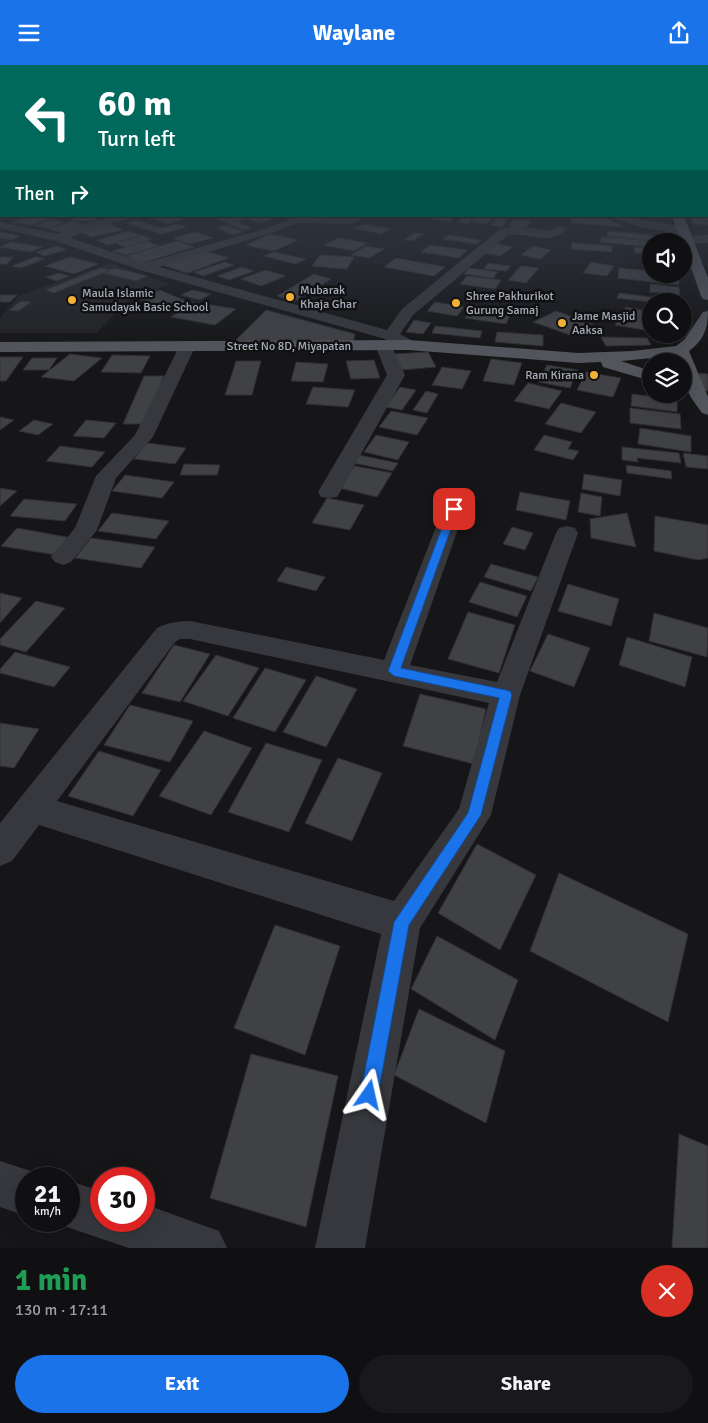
<!DOCTYPE html>
<meta charset="utf-8">
<style>
:root{--surface:#101012;--page:#19191b;--text:#f1f3f6;--muted:#9c9d9f;--line:#303032;--accent:#1a73e8}
body{margin:0;font-family:Signika,sans-serif;background:var(--page);color:var(--text);height:100vh;display:flex;flex-direction:column;font-size:19px;white-space:nowrap}
*{box-sizing:border-box;margin:0}
p{font-size:16px;color:var(--muted)}
.icon{flex:none;width:28px;height:28px;fill:none;stroke:currentColor;stroke-width:2;stroke-linecap:round;stroke-linejoin:round}
.map{position:relative;height:1183px;overflow:hidden}
.side{display:flex;flex-direction:column;background:var(--surface);flex:1}
.side>*{flex:none}
.guide{position:absolute;left:0px;top:0px;width:709px;height:152px;box-shadow:0 5px 20px #0002,0 0 0 1px var(--line);background:#00695c;color:#fff;overflow:hidden}
.tools{position:absolute;left:642px;top:168px;display:grid;gap:10px}
.tools a{display:grid;place-items:center;width:50px;height:50px;border-radius:50%;background:var(--surface);box-shadow:0 5px 20px #0002,0 0 0 1px var(--line);font-size:25px}
.speed{position:absolute;left:15px;top:1102px;display:flex;gap:10px;font-size:25px;font-weight:700;text-align:center}
.speed>*{display:grid;place-content:center;width:65px;height:65px;border-radius:50%;background:var(--surface);box-shadow:0 5px 20px #0002,0 0 0 1px var(--line);line-height:1}
.speed small{font-size:12px;font-weight:400}
.speed .limit{border:8px solid #d22;background:#fff;color:#111}
.pin{position:absolute;display:grid;place-items:center;width:42px;height:42px;color:#fff;margin:-21px;border-radius:10px;box-shadow:0 2px 8px #0006}
.me{position:absolute;width:55px;margin:-28px;rotate:11deg;stroke-linejoin:round;filter:drop-shadow(0 0 4px #0008)}
.turn{display:flex;align-items:center;gap:18px;height:105px;padding:0 15px;font-size:22px}
.turn .icon{width:65px;height:65px;stroke-width:2.5}
.turn b{display:block;font-size:35px;line-height:42px}
.then{display:flex;align-items:center;height:48px;padding:0 15px;background:#0003;gap:10px;font-size:19px}
.round{display:grid;place-items:center;flex:none;width:52px;height:52px;border-radius:26px;background:var(--page)}
.head{display:flex;align-items:center;justify-content:space-between;height:85px;padding:0 15px}
h1{font-size:30px;font-weight:800;line-height:38px;color:#1e9e55}
.action{display:flex;gap:10px;margin-top:auto;padding:10px 15px}
.action a{flex:1;height:58px;border-radius:30px;background:var(--accent);color:#fff;font-size:20px;font-weight:800;line-height:58px;text-align:center}
.action a+a{background:var(--page);color:var(--text)}
header{display:flex;justify-content:space-between;align-items:center;height:65px;padding:0 15px;background:var(--accent);color:#fff;font-size:22px;font-weight:800}
.map>svg:first-child{display:block}
.built{fill:#222225}
.building{fill:#404145;stroke:#303034}
.lines{fill:none;stroke-linecap:round;stroke-linejoin:round}
.minor{fill:#37383d;fill-rule:evenodd}
.major{fill:#53555c;fill-rule:evenodd}
.route{fill:#1a73e8;stroke:#114b97}
.poi-dot{fill:#f2b134;stroke:#111113;stroke-width:2}
.labels{text-anchor:middle;stroke-width:5;stroke-linejoin:round;paint-order:stroke}
.far-poi-label{font-size:12px;fill:#a8adb8;stroke:#111113;text-anchor:start}
.far-street-label{font-size:12px;fill:#a8adb8;stroke:#111113}
</style>
<header><svg class="icon" aria-label="menu" viewBox="0 0 24 24"><path d="M4 6h16M4 12h16M4 18h16"/></svg>Waylane<svg class="icon" aria-label="share" viewBox="0 0 24 24"><path d="M12 15V3M7 8l5-5 5 5M5 13v7h14v-7"/></svg></header>
<div class="map">
<svg width="708" height="1183" viewBox="0 0 708 1183">
<rect width="100%" height="100%" fill="#161618"/>
<path class="built" d="M 110,198 L 169,219 L 155,225 L 148,223 L 123,239 L 97,268 L 0,268 L 0,253 L 19,231 Z"/>
<path class="building" d="M 27,151 L 40,151 L 51,153 L 32,160 L 12,157 Z
M 75,151 L 98,151 L 95,156 L 72,156 Z
M 144,151 L 182,151 L 188,153 L 167,159 Z
M 236,151 L 245,155 L 237,157 L 252,163 L 244,165 L 212,152 Z
M 239,151 L 266,151 L 274,154 L 258,158 Z
M 436,151 L 455,151 L 450,157 L 432,154 Z
M 464,151 L 476,151 L 469,159 L 458,157 Z
M 478,151 L 481,151 L 493,153 L 487,159 L 472,157 Z
M 572,151 L 608,154 L 625,162 L 570,158 Z
M 692,152 L 708,153 L 708,160 L 693,159 Z
M 496,153 L 508,154 L 503,162 L 490,160 Z
M 514,154 L 531,155 L 526,162 L 509,160 Z
M 50,155 L 64,157 L 49,163 L 35,161 Z
M 136,155 L 162,163 L 177,159 L 187,162 L 162,169 L 126,158 Z
M 72,156 L 87,160 L 64,168 L 48,164 Z
M 110,159 L 123,165 L 92,172 L 79,166 Z
M 364,159 L 390,164 L 381,169 L 354,163 Z
M 227,160 L 243,167 L 232,170 L 216,162 Z
M 130,166 L 142,171 L 108,180 L 97,175 Z
M 608,166 L 659,171 L 659,176 L 607,171 Z
M 0,167 L 20,171 L 11,175 L 0,173 Z
M 196,167 L 213,173 L 190,179 L 173,173 Z
M 415,168 L 424,169 L 413,176 L 404,175 Z
M 270,169 L 298,175 L 274,186 L 246,180 Z
M 142,170 L 152,174 L 125,182 L 115,178 Z
M 449,170 L 481,175 L 476,179 L 443,174 Z
M 601,172 L 656,176 L 651,176 L 651,182 L 600,177 Z
M 338,173 L 367,178 L 354,186 L 324,180 Z
M 147,176 L 160,181 L 125,190 L 112,186 Z
M 177,176 L 194,182 L 142,198 L 126,191 Z
M 12,177 L 43,182 L 31,187 L 0,182 Z
M 572,178 L 612,181 L 612,187 L 571,184 Z
M 497,179 L 513,182 L 500,191 L 484,188 Z
M 430,180 L 467,185 L 459,193 L 421,187 Z
M 58,181 L 66,185 L 44,191 L 36,187 Z
M 366,181 L 384,184 L 369,193 L 351,190 Z
M 533,181 L 551,185 L 540,194 L 521,190 Z
M 634,182 L 651,183 L 651,189 L 635,188 Z
M 205,186 L 229,193 L 187,208 L 163,200 Z
M 274,187 L 306,194 L 296,199 L 264,191 Z
M 320,190 L 354,192 L 347,204 L 312,201 Z
M 0,192 L 13,192 L 7,199 L 0,199 Z
M 35,192 L 44,194 L 21,203 L 12,201 Z
M 70,192 L 98,199 L 74,209 L 45,201 Z
M 396,193 L 445,202 L 434,211 L 384,202 Z
M 225,197 L 234,200 L 203,211 L 194,207 Z
M 591,197 L 614,201 L 607,211 L 583,208 Z
M 488,198 L 510,201 L 507,206 L 484,204 Z
M 521,201 L 539,203 L 526,218 L 508,215 Z
M 242,202 L 254,206 L 229,215 L 217,211 Z
M 101,203 L 110,205 L 54,228 L 45,225 Z
M 115,203 L 147,211 L 136,216 L 103,208 Z
M 469,203 L 498,207 L 493,213 L 464,209 Z
M 619,203 L 651,206 L 651,209 L 679,209 L 679,220 L 618,213 Z
M 266,205 L 286,211 L 261,221 L 241,214 Z
M 59,208 L 70,211 L 57,216 L 46,212 Z
M 314,209 L 331,214 L 294,237 L 277,231 Z
M 467,211 L 501,215 L 495,224 L 460,219 Z
M 650,219 L 679,222 L 680,230 L 650,227 Z
M 160,225 L 188,237 L 165,245 L 137,233 Z
M 192,225 L 211,229 L 200,235 L 181,230 Z
M 619,228 L 651,232 L 650,237 L 617,233 Z
M 0,230 L 17,230 L 10,237 L 0,237 Z
M 653,231 L 683,235 L 683,236 L 652,236 Z
M 21,236 L 31,237 L 19,246 L 9,245 Z
M 193,237 L 236,244 L 215,260 L 171,252 Z
M 435,237 L 464,242 L 457,251 L 427,246 Z
M 473,240 L 512,245 L 506,259 L 465,253 Z
M 626,242 L 651,247 L 651,266 L 615,260 Z
M 266,245 L 355,269 L 353,278 L 234,277 Z
M 556,246 L 593,259 L 570,270 L 533,257 Z
M 414,255 L 431,258 L 423,269 L 406,267 Z
M 435,261 L 482,266 L 480,273 L 432,268 Z
M 497,267 L 543,270 L 543,281 L 495,277 Z
M 601,272 L 647,273 L 651,280 L 606,281 Z
M 428,287 L 436,302 L 401,305 L 394,289 Z
M 70,289 L 102,293 L 74,316 L 41,312 Z
M 112,290 L 150,291 L 141,308 L 101,307 Z
M 0,292 L 23,292 L 6,316 L 0,316 Z
M 32,293 L 57,293 L 49,305 L 23,305 Z
M 491,294 L 522,298 L 514,320 L 483,316 Z
M 374,295 L 380,313 L 351,314 L 346,296 Z
M 236,296 L 261,296 L 252,330 L 225,330 Z
M 296,297 L 328,299 L 323,317 L 291,316 Z
M 547,300 L 578,305 L 570,323 L 538,317 Z
M 442,302 L 471,306 L 462,324 L 432,320 Z
M 586,307 L 621,313 L 613,332 L 577,325 Z
M 699,308 L 708,309 L 708,326 L 700,326 Z
M 144,311 L 164,311 L 144,359 L 123,359 Z
M 528,318 L 562,326 L 549,344 L 514,336 Z
M 313,322 L 355,325 L 348,342 L 306,339 Z
M 400,322 L 416,325 L 402,345 L 386,342 Z
M 426,326 L 438,329 L 427,348 L 413,345 Z
M 632,329 L 677,335 L 677,347 L 631,341 Z
M 561,338 L 596,347 L 581,368 L 545,359 Z
M 630,343 L 680,349 L 681,364 L 630,358 Z
M 391,346 L 428,353 L 417,370 L 379,362 Z
M 0,352 L 14,355 L 0,365 Z
M 34,355 L 53,359 L 38,370 L 19,366 Z
M 86,355 L 116,358 L 104,373 L 73,371 Z
M 640,363 L 691,371 L 691,387 L 638,379 Z
M 376,370 L 409,377 L 398,395 L 364,387 Z
M 544,370 L 572,377 L 568,384 L 579,386 L 573,395 L 534,385 Z
M 147,378 L 186,383 L 175,399 L 134,394 Z
M 60,381 L 105,387 L 92,402 L 46,396 Z
M 622,382 L 679,388 L 681,398 L 637,393 L 638,397 L 622,395 Z
M 683,388 L 708,391 L 708,404 L 686,402 Z
M 359,390 L 398,398 L 393,406 L 353,398 Z
M 184,399 L 220,400 L 217,410 L 180,410 Z
M 626,400 L 671,406 L 672,414 L 627,408 Z
M 355,401 L 392,408 L 377,432 L 339,423 Z
M 584,409 L 622,415 L 620,431 L 582,424 Z
M 125,410 L 174,417 L 162,433 L 112,426 Z
M 0,423 L 17,426 L 0,441 Z
M 520,427 L 570,436 L 566,455 L 516,445 Z
M 581,428 L 602,432 L 600,451 L 578,447 Z
M 327,433 L 364,440 L 350,465 L 312,458 Z
M 24,434 L 77,439 L 65,456 L 10,451 Z
M 112,448 L 169,456 L 156,474 L 98,466 Z
M 627,448 L 636,482 L 591,473 L 590,454 Z
M 655,451 L 708,460 L 708,493 L 698,495 L 654,486 Z
M 512,462 L 533,468 L 525,485 L 503,479 Z
M 17,463 L 72,473 L 56,490 L 1,481 Z
M 91,473 L 155,482 L 141,503 L 75,493 Z
M 491,499 L 538,512 L 531,526 L 484,512 Z
M 286,502 L 325,512 L 316,526 L 277,516 Z
M 480,517 L 527,531 L 517,552 L 469,537 Z
M 568,519 L 619,534 L 611,561 L 558,546 Z
M 0,528 L 22,533 L 0,558 Z
M 36,536 L 65,543 L 26,587 L 0,580 L 0,574 Z
M 468,547 L 515,560 L 499,608 L 448,594 Z
M 654,548 L 708,563 L 707,592 L 649,576 Z
M 548,569 L 590,583 L 574,622 L 530,606 Z
M 627,572 L 692,592 L 685,622 L 619,600 Z
M 174,580 L 210,589 L 180,637 L 142,628 Z
M 15,587 L 70,602 L 54,622 L 0,608 L 0,604 Z
M 216,590 L 259,603 L 228,651 L 183,636 Z
M 265,603 L 306,615 L 275,667 L 233,653 Z
M 316,611 L 357,624 L 326,682 L 283,667 Z
M 420,629 L 486,644 L 474,699 L 403,681 Z
M 130,640 L 193,656 L 170,697 L 104,680 Z
M 0,658 L 39,664 L 14,703 L 0,701 Z
M 204,666 L 252,683 L 211,750 L 159,731 Z
M 266,678 L 322,695 L 289,767 L 228,747 Z
M 99,686 L 161,705 L 133,751 L 68,731 Z
M 338,693 L 382,708 L 352,776 L 305,758 Z
M 477,779 L 536,810 L 500,885 L 438,848 Z
M 559,808 L 688,869 L 668,957 L 530,886 Z
M 275,860 L 340,881 L 305,990 L 234,963 Z
M 437,871 L 518,915 L 495,975 L 411,924 Z
M 419,944 L 505,986 L 486,1058 L 394,1010 Z
M 251,989 L 338,1011 L 306,1162 L 210,1133 Z
M 679,1069 L 708,1081 L 708,1183 L 672,1183 Z"/>
<g class="lines">
<path class="minor" d="M 113,151 L 132,151 L 131,153 L 84,166 L 70,173 L 145,198 L 266,163 L 296,152 L 368,151 L 352,159 L 298,158 L 274,167 L 159,202 L 387,265 L 402,244 L 500,164 L 517,161 L 550,166 L 560,160 L 566,164 C 552,182 527,167 508,170 L 413,250 L 400,269 L 415,277 L 417,280 L 415,283 L 403,283 L 385,274 L 140,205 L 56,176 L 0,163 L 0,157 L 58,169 L 76,162 Z
M 610,151 C 634,151 659,158 684,162 L 690,166 L 684,170 L 641,162 L 611,153 Z
M 708,170 L 708,178 L 688,179 L 682,175 L 688,171 Z
M 383,275 L 389,277 L 391,280 L 405,310 L 340,427 L 337,432 L 329,433 L 321,432 L 318,427 L 387,310 L 375,280 L 377,277 Z
M 187,277 L 193,279 L 195,282 L 153,372 L 116,413 L 97,465 L 71,497 L 63,500 L 55,497 L 51,492 L 75,463 L 96,411 L 135,370 L 179,282 L 181,279 Z
M 454,437 L 462,439 L 465,444 L 410,600 L 497,617 L 556,468 L 559,463 L 567,461 L 575,463 L 578,468 L 520,630 L 491,750 L 420,863 L 365,1183 L 315,1183 L 381,869 L 39,760 L 12,796 L 0,801 L 0,758 L 157,563 C 168,558 177,556 190,556 L 384,595 L 443,444 L 446,439 ZM 180,574 L 190,574 L 489,638 L 459,744 L 394,836 L 57,736 L 175,577 Z
M 0,1096 L 43,1110 L 44,1114 L 26,1114 L 26,1151 L 0,1142 Z
M 69,1116 L 101,1126 L 101,1156 L 144,1156 L 144,1139 L 219,1166 L 227,1183 L 129,1183 L 52,1157 L 69,1156 Z"/>
<path class="major" d="M 672,151 L 684,151 L 708,213 L 708,235 L 703,234 L 701,231 L 684,183 L 684,176 L 681,176 Z
M 708,246 C 708,263 704,275 689,286 L 708,332 L 708,350 L 702,348 C 686,326 684,323 684,296 L 676,296 L 674,291 L 621,296 L 651,306 L 651,316 L 603,302 L 601,297 L 578,298 L 409,285 L 0,287 L 0,277 L 409,275 L 578,288 L 632,286 L 676,281 L 684,275 L 703,247 Z"/>
</g>
<linearGradient id="sky" x2="0" y2="1"><stop stop-color="#0c0c0d"/><stop offset="0.42" stop-color="#363c48"/><stop offset="1" stop-color="#363c48" stop-opacity="0"/></linearGradient>
<rect width="708" height="285" fill="url(#sky)"/>
<path class="route" d="M 454,441 L 458,444 L 401,603 L 506,625 L 510,626 L 512,630 L 481,750 L 409,860 L 378,1030 L 375,1036 L 369,1039 L 363,1036 L 360,1030 L 394,857 L 468,748 L 499,633 L 394,611 L 388,606 L 449,444 Z"/>
<g class="poi-dot">
<circle cx="290" cy="232" r="5"/>
<circle cx="72" cy="235" r="5"/>
<circle cx="456" cy="238" r="5"/>
<circle cx="562" cy="258" r="5"/>
<circle cx="594" cy="310" r="5"/>
</g>
<g class="labels">
<g class="far-poi-label">
<text x="300" y="229">Mubarak<tspan x="300" dy="14">Khaja Ghar</tspan></text>
<text x="82" y="232">Maula Islamic<tspan x="82" dy="14">Samudayak Basic School</tspan></text>
<text x="466" y="235">Shree Pakhurikot<tspan x="466" dy="14">Gurung Samaj</tspan></text>
<text x="572" y="255">Jame Masjid<tspan x="572" dy="14">Aaksa</tspan></text>
<text x="584" y="314" text-anchor="end">Ram Kirana</text>
</g>
<g class="far-street-label">
<text x="289" y="285">Street No 8D, Miyapatan</text>
</g>
</g>
</svg>
<div class="tools">
<a><svg class="icon" aria-label="sound" viewBox="0 0 24 24"><path d="M4 9h4l5-4v14l-5-4H4zM17 9q2 3 0 6"/></svg></a>
<a><svg class="icon" aria-label="search" viewBox="0 0 24 24"><circle cx="10" cy="10" r="6"/><path d="M15 15l6 6"/></svg></a>
<a><svg class="icon" aria-label="layers" viewBox="0 0 24 24"><path d="M12 4l9 5-9 5-9-5zM3 14l9 5 9-5"/></svg></a>
</div>
<div class="speed"><div>21<small>km/h</small></div><div class="limit">30</div></div>
<div class="pin" style="left:454px;top:444px;background:#d93025"><svg class="icon" aria-label="arrive" viewBox="0 0 24 24"><path d="M6 21V4h12l-3 4 3 4H6"/></svg></div>
<svg class="me" style="left:369px;top:1030px" viewBox="-20 -20 40 40"><path d="M0-17L14 15 0 8-14 15z" fill="#1a73e8" stroke="#fff" stroke-width="4"/></svg>
<div class="guide">
<div class="turn"><svg class="icon" aria-label="left" viewBox="0 0 24 24"><path d="M17 20v-9H6M10 6l-5 5 5 5"/></svg><div><b>60 m</b>Turn left</div></div>
<div class="then">Then<svg class="icon" aria-label="right" viewBox="0 0 24 24"><path d="M7 20v-9h11M14 6l5 5-5 5"/></svg></div>
</div>
</div>
<section class="side">
<div class="head"><div><h1>1 min</h1><p>130 m · 17:11</p></div><a class="round" style="background:#d93025;color:#fff"><svg class="icon" aria-label="close" viewBox="0 0 24 24"><path d="M6 6l12 12M18 6L6 18"/></svg></a></div>
<div class="action"><a>Exit</a><a>Share</a></div>
</section>
